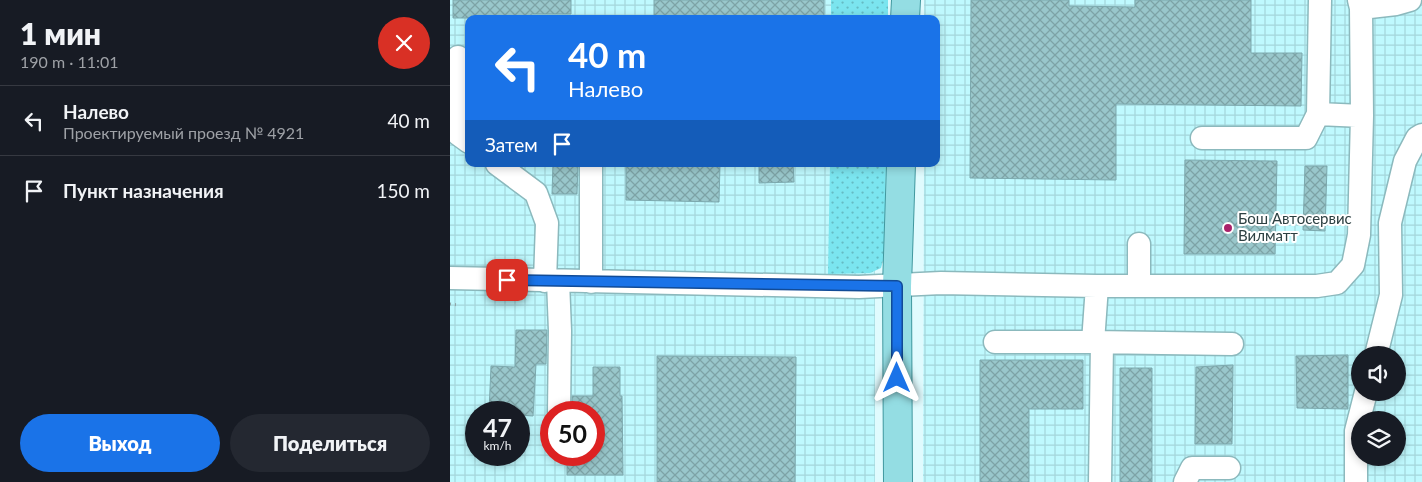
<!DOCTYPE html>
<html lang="ru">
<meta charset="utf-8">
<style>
:root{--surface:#171b24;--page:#242831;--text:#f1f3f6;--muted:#9ea1a6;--line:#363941;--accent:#1a73e8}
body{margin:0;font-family:Lato,sans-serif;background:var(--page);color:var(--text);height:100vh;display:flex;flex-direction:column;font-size:19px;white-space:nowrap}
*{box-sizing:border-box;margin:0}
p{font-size:16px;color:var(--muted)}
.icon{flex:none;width:28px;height:28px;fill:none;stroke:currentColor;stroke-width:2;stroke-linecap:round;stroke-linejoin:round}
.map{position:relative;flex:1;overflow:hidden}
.side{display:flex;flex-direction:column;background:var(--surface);width:450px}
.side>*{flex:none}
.hud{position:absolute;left:15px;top:15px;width:475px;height:152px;border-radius:10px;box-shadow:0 2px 8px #0003;background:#1a73e8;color:#fff;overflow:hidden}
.controls{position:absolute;left:901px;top:346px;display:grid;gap:10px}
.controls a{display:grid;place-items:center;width:55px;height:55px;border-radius:50%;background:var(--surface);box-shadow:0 2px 8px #0003;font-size:25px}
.speed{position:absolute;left:15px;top:401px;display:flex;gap:10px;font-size:25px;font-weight:700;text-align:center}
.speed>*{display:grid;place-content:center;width:65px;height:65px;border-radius:50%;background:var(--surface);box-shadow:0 2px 8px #0003;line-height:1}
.speed small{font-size:12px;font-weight:400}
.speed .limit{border:8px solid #d22;background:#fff;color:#111}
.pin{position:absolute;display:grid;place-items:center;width:42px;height:42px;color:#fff;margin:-21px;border-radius:10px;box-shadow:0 2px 8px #0006}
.me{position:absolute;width:55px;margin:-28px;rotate:0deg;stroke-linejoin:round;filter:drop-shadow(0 0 4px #0008)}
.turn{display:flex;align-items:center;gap:18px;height:105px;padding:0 20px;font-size:22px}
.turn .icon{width:65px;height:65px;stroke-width:2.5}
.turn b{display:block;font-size:35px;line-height:42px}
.then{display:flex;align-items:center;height:48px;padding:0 20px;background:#0003;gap:10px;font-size:19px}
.round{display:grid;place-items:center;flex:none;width:52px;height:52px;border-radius:26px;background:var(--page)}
.headline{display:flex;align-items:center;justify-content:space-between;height:85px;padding:0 20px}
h1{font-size:30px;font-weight:800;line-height:38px}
.action{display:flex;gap:10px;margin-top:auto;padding:10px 20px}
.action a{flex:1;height:58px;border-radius:30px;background:var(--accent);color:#fff;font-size:20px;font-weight:800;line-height:58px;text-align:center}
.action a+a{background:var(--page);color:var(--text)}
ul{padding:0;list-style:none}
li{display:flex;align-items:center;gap:15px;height:70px;padding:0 20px;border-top:1px solid var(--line)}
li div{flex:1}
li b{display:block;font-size:19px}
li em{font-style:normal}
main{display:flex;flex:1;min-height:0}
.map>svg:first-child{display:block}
.industrial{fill:url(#industrial-grid);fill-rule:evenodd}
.grass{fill:url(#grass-dots)}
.building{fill:url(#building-cross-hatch);stroke:#7ca9ae}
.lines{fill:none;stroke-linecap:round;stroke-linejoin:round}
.minor-casing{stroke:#8bb9bd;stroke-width:25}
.major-casing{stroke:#41989f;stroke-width:30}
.path{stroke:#8da4a6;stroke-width:3;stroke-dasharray:1 4;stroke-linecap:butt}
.minor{stroke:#fff;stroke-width:22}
.major{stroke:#94dde3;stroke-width:28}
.route-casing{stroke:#114b97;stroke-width:12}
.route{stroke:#1a73e8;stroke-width:9}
.poi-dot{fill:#a9226b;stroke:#fff;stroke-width:2}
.labels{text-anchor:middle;stroke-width:4;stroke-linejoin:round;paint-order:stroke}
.poi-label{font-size:15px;fill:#2d4042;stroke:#fff;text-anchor:start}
</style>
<main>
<section class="side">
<div class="headline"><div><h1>1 мин</h1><p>190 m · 11:01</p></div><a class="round" style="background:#d93025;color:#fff"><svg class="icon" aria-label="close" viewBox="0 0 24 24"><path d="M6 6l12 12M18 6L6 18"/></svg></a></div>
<ul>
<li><svg class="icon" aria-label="left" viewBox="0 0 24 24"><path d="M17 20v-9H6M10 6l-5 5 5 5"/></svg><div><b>Налево</b><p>Проектируемый проезд № 4921</p></div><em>40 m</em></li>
<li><svg class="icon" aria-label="arrive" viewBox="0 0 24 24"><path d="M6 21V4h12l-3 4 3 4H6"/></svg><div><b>Пункт назначения</b></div><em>150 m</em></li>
</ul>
<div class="action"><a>Выход</a><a>Поделиться</a></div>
</section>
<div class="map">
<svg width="972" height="482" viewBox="0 0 972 482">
<defs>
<pattern id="industrial-grid" width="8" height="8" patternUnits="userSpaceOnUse" patternTransform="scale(1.25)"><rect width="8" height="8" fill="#bff9fe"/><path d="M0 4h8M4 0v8" fill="none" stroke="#a4d6db"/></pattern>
<pattern id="grass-dots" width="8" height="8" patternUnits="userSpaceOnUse" patternTransform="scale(1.25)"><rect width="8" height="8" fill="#7be5ef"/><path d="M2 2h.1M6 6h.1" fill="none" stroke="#65bbc3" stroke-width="1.8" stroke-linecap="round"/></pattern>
<pattern id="building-cross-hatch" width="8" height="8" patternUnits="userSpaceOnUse" patternTransform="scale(1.25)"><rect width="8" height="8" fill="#99c7cb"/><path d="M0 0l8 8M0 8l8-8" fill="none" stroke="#7da3a6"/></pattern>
</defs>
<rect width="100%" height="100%" fill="#e0fbfe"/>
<path class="industrial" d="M 0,0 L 424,0 L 424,19 L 19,19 L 19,164 L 425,164 L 425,482 L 0,482 ZM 26,412 L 69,412 L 69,455 L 26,455 ZM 101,412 L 144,412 L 144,455 L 101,455 Z
M 474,0 L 972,0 L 972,482 L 473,482 L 474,164 L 486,164 L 486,19 L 474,19 ZM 910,355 L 948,355 L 948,392 L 910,392 ZM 910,420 L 948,420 L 948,458 L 910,458 Z"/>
<path class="grass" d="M 381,0 L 438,0 L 438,19 L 381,19 Z
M 380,164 L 436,164 L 434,257 L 431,268 L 420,273 L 378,274 Z"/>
<path class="building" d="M 3,0 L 121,0 L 121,14 L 81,14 L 81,18 L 3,18 Z
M 204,0 L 374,0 L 374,19 L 204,19 Z
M 521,0 L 619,0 L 619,6 L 685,7 L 685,0 L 801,0 L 801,53 L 852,53 L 851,106 L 666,104 L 666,180 L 520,178 Z
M 735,160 L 827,161 L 825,254 L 734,254 Z
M 103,164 L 128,164 L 127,194 L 102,194 Z
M 176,164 L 270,164 L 269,202 L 176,200 Z
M 309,164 L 343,164 L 344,182 L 309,183 Z
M 855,166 L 877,166 L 875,231 L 853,230 Z
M 66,330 L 97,330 L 96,364 L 86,364 L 83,416 L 69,415 L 69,412 L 39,412 L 41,366 L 65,367 Z
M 898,355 L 898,409 L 847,408 L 846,356 Z
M 207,356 L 346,357 L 345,482 L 207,482 Z
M 530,360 L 633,360 L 633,409 L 579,409 L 579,482 L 530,482 Z
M 783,365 L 782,444 L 745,444 L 746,367 Z
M 143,367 L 170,367 L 170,396 L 172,396 L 173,475 L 117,475 L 117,455 L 144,455 L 144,412 L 122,412 L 122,396 L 143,396 Z
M 670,368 L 702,368 L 702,482 L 670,482 Z"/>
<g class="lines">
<defs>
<path id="minor" d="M 911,8 L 946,4 L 960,0
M 8,57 L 8,134 L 19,142
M 868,114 L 912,116
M 752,138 L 856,138 L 868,114 L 870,0
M 47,164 L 86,193 L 97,223 L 95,281
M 0,278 L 409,287 L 491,283 L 647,286 L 867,286 L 887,283 L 903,265 L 909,235 L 912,116 L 911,8 L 909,0
M 108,281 L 110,331 L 109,412
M 141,282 L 141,164
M 647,286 L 643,342 L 782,344
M 689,286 L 689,244
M 545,342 L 643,342
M 926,355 L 941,295 L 940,223 L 955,161 L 967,138 L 972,135
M 650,482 L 652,342
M 735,482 L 742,468 L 779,468
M 906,482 L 906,431 L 916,392"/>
<path id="major" d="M 455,19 L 456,0
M 448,482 L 447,286 L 451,164"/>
</defs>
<use href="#minor" class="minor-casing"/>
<use href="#major" class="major-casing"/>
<path class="path" d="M 0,304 L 9,305"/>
<use href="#minor" class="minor"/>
<use href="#major" class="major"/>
</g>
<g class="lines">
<defs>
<path id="route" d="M 57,280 L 447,286 L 447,378"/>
</defs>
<use href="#route" class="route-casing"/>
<use href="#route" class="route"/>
</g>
<circle class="poi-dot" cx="778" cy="228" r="5"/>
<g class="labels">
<g class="poi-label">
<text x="788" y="224">Бош Автосервис<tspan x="788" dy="17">Вилматт</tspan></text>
</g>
</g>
</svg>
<div class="controls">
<a><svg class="icon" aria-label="sound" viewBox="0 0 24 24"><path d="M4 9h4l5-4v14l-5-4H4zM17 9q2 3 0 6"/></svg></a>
<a><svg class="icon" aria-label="layers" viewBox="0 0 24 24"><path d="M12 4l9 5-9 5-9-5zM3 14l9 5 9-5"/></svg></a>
</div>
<div class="speed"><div>47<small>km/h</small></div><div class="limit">50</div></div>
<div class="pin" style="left:57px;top:280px;background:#d93025"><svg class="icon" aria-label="arrive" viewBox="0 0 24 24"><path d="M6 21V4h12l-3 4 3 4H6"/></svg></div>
<svg class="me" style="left:447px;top:378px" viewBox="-20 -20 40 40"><path d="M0-17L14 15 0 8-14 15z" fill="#1a73e8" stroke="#fff" stroke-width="4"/></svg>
<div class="hud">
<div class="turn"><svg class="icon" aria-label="left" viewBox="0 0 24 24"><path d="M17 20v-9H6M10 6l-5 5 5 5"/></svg><div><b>40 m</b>Налево</div></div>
<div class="then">Затем<svg class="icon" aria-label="arrive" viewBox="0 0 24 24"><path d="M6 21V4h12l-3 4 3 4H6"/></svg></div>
</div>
</div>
</main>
